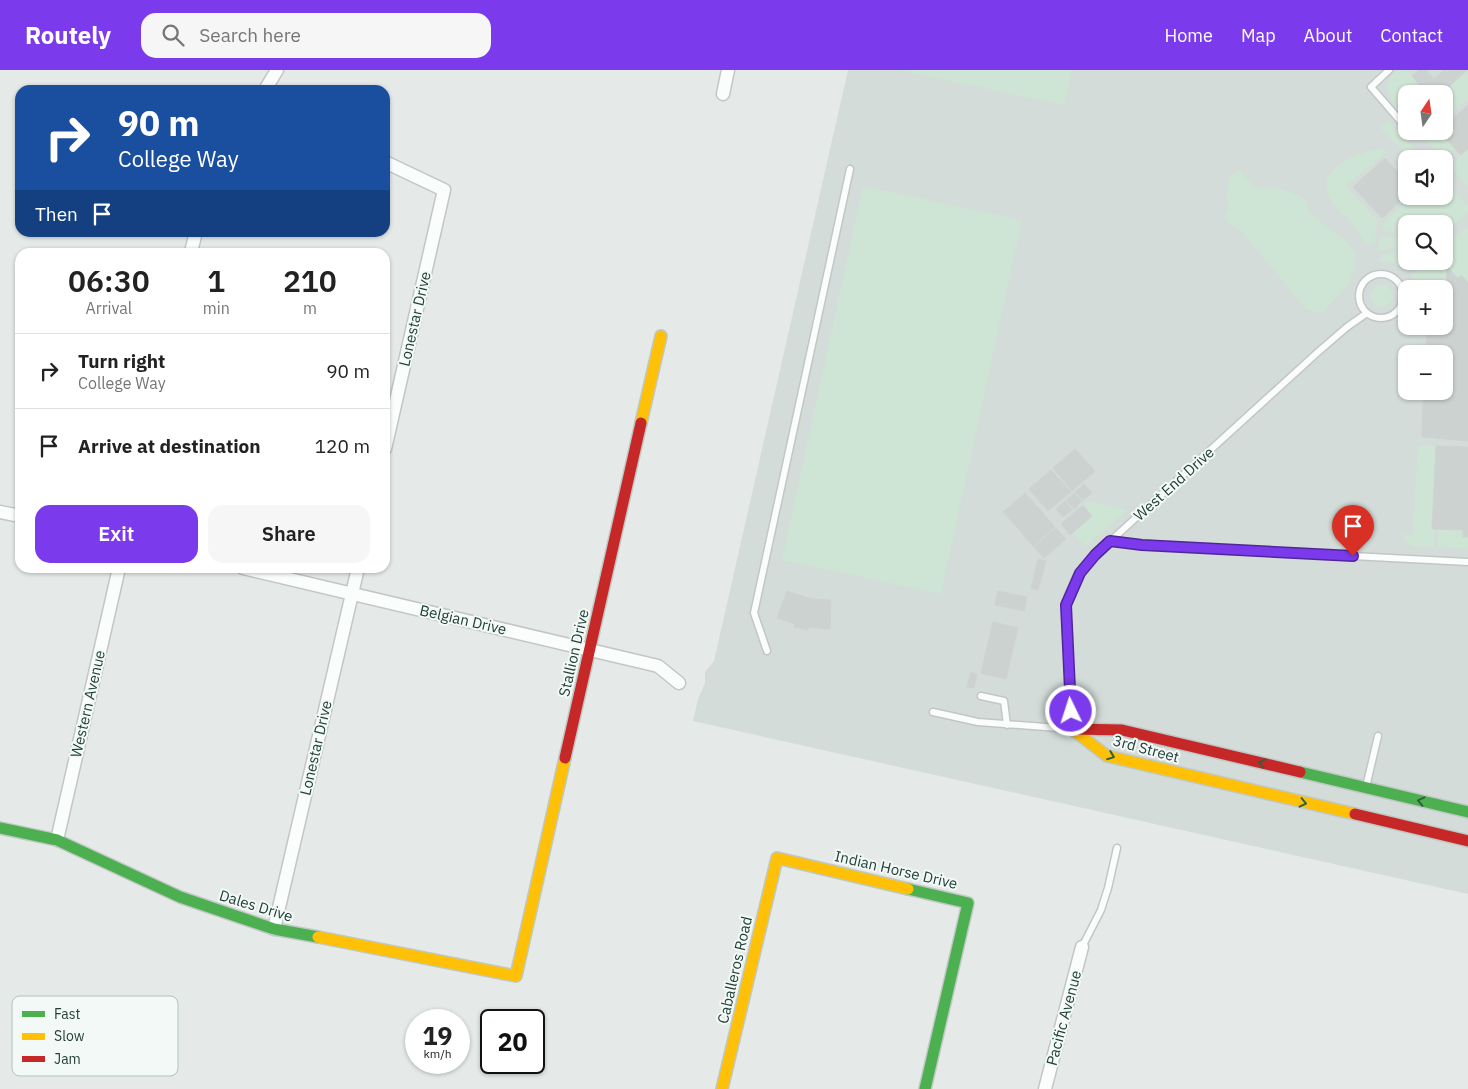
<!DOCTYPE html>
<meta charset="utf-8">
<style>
:root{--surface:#fff;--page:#f6f6f6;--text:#222;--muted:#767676;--line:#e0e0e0;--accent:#7c3aed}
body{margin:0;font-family:"IBM Plex Sans",sans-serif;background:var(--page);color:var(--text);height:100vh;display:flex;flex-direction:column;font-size:19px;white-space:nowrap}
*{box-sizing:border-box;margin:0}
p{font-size:16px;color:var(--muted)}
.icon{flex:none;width:28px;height:28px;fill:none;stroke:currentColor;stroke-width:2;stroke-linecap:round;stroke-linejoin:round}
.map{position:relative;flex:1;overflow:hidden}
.details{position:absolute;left:15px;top:178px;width:375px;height:325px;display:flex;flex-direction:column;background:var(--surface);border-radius:15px;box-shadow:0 1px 4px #0004}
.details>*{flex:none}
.top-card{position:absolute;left:15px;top:15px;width:375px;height:152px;border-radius:15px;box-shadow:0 1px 4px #0004;background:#1a4fa0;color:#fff;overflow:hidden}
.needle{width:32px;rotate:13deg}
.controls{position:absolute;left:1398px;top:15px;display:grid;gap:10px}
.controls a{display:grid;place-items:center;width:55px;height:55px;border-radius:10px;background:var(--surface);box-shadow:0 1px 4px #0004;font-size:25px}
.speed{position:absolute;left:405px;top:939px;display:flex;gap:10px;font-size:25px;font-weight:700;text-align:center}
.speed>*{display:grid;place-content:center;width:65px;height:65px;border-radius:50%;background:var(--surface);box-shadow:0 1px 4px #0004;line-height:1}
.speed small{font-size:12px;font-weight:400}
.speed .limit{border:2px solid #111;border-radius:8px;background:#fff;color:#111}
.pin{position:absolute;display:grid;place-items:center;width:42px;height:42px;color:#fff;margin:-51px -21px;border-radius:50% 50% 50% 0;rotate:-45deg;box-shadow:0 0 5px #0007}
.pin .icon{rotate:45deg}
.me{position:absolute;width:55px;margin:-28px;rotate:356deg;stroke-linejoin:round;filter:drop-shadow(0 0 4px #0008)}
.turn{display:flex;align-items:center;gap:18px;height:105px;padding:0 20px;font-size:22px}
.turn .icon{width:65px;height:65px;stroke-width:2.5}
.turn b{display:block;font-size:35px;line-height:42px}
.then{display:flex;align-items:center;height:48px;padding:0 20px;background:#0003;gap:10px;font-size:19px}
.eta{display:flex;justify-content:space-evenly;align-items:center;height:85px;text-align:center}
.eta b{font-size:30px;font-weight:600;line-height:35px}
.cta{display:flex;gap:10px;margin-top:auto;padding:10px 20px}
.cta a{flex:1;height:58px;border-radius:15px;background:var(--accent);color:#fff;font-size:20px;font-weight:600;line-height:58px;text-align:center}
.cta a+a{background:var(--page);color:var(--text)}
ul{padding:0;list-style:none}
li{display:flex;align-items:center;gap:15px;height:75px;padding:0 20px;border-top:1px solid var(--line)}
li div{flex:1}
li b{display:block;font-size:19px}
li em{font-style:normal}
header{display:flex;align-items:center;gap:30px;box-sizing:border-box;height:70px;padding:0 25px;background:var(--accent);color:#fff}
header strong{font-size:24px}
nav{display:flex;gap:28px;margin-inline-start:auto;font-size:18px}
.search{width:350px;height:45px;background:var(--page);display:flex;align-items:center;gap:12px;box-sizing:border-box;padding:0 18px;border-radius:15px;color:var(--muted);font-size:19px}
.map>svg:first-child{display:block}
.built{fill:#d3dcd8;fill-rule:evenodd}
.green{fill:#cee4d4}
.building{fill:#ccd2cf;stroke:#ced3d1}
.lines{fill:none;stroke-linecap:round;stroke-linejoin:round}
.lane-casing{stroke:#c2c7c5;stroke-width:9}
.street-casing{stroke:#c2c7c5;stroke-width:15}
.fast-casing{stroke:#c0c8c5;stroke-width:14}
.slow-casing{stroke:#c0c8c5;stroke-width:14}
.jam-casing{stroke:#c0c8c5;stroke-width:14}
.lane{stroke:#fbfcfc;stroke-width:6}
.street{stroke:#fbfcfc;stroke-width:12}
.fast{stroke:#4caf50;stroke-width:11}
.slow{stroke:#ffc107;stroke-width:11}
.jam{stroke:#c62828;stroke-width:11}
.oneway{stroke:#2e613e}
.route-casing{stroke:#51269a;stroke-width:12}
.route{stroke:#7c3aed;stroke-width:9}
.labels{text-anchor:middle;stroke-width:4;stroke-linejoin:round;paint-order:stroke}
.street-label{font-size:15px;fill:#213f37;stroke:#f3f9f6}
.key{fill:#f3f9f6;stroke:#b4c1bd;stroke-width:1}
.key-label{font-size:14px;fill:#213f37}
</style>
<header>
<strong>Routely</strong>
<div class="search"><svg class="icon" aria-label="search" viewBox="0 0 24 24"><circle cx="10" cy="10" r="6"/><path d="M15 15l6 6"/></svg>Search here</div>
<nav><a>Home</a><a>Map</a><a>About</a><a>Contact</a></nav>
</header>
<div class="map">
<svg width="1468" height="1019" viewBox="0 0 1468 1019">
<rect width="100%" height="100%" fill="#e5eae8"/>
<path class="built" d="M 848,0 L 1468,0 L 1468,824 L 693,651 L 698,629 L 705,613 L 705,602 L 714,591 ZM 1406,24 L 1444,24 L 1444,61 L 1406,61 ZM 1406,89 L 1444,89 L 1444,126 L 1406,126 ZM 1406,154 L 1444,154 L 1444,191 L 1406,191 ZM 1406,219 L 1444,219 L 1444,256 L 1406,256 ZM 1406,284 L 1444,284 L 1444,321 L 1406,321 Z"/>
<path class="green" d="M 898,0 L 1072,0 L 1064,35 Z
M 1398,0 L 1406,0 L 1427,24 L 1406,24 L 1406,37 L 1401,31 L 1396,35 C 1384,21 1384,12 1398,0 Z
M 1468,0 L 1468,28 L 1444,50 L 1444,24 L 1441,24 Z
M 1388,51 L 1424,89 L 1410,89 L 1380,57 Z
M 1447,51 L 1456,61 L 1455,79 L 1444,89 L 1428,72 L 1428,69 L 1437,61 L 1444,61 L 1444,55 Z
M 1378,79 L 1384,79 L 1386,83 L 1346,116 L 1377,150 L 1375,173 L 1365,175 C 1362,168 1358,159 1353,154 C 1338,138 1325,134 1327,109 C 1338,91 1359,83 1378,79 Z
M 1468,79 L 1468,117 L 1450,97 Z
M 1240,100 L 1254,117 L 1263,119 L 1277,117 L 1304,128 C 1306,132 1307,136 1308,139 C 1317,154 1352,170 1355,184 C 1356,189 1353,205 1350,210 C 1344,224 1332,228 1324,242 L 1315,243 L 1306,239 L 1242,162 L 1224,149 L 1229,137 L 1226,124 L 1230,107 Z
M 1444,109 L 1468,137 L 1468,142 L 1454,155 L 1396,151 L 1394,162 L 1383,161 L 1384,152 L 1412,126 L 1444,126 Z
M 863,116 L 1022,150 L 941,524 L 782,490 Z
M 1468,156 L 1468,213 L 1461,205 L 1458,209 L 1447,197 L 1445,225 L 1444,219 L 1417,219 L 1411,206 L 1428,191 L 1444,191 L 1444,177 Z
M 1380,167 L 1406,169 L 1406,179 L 1393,177 L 1378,181 Z
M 1393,181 L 1406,183 L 1406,191 L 1414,191 L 1405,199 L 1391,192 L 1378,191 L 1381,186 Z
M1371 226a11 11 0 1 1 22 0a11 11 0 1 1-22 0Z
M 1418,375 L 1436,376 L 1432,459 L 1435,459 L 1434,477 C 1421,476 1407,479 1402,465 L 1413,465 Z
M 1087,431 L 1128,440 L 1085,477 L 1073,463 L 1092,446 L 1083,435 Z
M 1439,459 L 1463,460 L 1463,467 L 1468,467 L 1468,479 L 1437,477 Z"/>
<path class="building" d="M 1419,0 L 1426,0 L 1434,9 L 1444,0 L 1467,0 L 1441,24 L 1427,24 L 1412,6 Z
M 1468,35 L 1468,79 L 1461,85 L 1447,70 L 1456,61 L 1448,53 Z
M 1385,88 L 1406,111 L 1406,126 L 1382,148 L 1353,117 Z
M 1447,196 L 1458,209 L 1461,205 L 1468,213 L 1468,337 L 1423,335 L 1424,321 L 1444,321 L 1444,284 L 1426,284 L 1427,256 L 1444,256 Z
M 1423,335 L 1468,337 L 1468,371 L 1422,367 Z
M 1436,376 L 1468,377 L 1468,467 L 1463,467 L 1463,460 L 1432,459 Z
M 1075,379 L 1095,401 L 1072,421 L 1053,398 Z
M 1051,400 L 1071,422 L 1048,441 L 1029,419 Z
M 1084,414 L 1092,423 L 1083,430 L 1075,422 Z
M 1025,423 L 1045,445 L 1023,464 L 1003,442 Z
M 1074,423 L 1082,431 L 1074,439 L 1066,430 Z
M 1065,431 L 1072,440 L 1063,447 L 1056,439 Z
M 1083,435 L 1092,446 L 1070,465 L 1061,454 Z
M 1045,446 L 1055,457 L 1033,476 L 1023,465 Z
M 1056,458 L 1066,469 L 1044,488 L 1034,477 Z
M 1038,489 L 1046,491 L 1038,520 L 1031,518 Z
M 787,521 L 811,529 L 831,530 L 830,559 L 809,557 L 808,560 L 794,557 L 795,554 L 777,548 Z
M 998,521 L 1027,527 L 1024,541 L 995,535 Z
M 993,552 L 1018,558 L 1012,583 L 987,577 Z
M 987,577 L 1012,583 L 1006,609 L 981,603 Z
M 971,602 L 977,604 L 974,618 L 967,617 Z"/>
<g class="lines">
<defs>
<path id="lane" d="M 1389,0 L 1371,17 L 1403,54
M1359 226a22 22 0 1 1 44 0a22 22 0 1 1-44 0Z
M 1110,471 L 1142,475 L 1468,492
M 767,581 L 754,543 L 850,99
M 981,626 L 1004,631 L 1007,655
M 933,642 L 978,652 L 1072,659 L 1066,535 L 1080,503 L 1095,485 L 1318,282 L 1347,257 L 1367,243
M 1366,717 L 1378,666
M 1082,877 L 1101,840 L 1108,818 L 1117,778"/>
<path id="street" d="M 265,20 L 277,0
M 723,24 L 728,0
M 385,92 L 444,120 L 385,379
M 191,182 L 196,162
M 0,442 L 20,446
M 243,498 L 658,596 L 679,613
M 57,770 L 119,498
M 274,859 L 358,498
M 1045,1019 L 1082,877"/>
<path id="fast" d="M 1300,702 L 1468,742
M 0,758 L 57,770 L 180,827 L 274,859 L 318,867
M 908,819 L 968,833 L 925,1019"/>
<path id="slow" d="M 641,353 L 661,266
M 1072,659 L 1107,686 L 1355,744
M 318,867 L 516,906 L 565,688
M 722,1019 L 777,788 L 908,819"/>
<path id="jam" d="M 1072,659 L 1122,660 L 1300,702
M 565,688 L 641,353
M 1355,744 L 1468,771"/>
</defs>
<use href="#lane" class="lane-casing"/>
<use href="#street" class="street-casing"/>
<use href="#fast" class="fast-casing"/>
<use href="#slow" class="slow-casing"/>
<use href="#jam" class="jam-casing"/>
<use href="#lane" class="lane"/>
<use href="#street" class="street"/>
<use href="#fast" class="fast"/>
<use href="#slow" class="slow"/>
<use href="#jam" class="jam"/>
</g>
<defs><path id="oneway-chevron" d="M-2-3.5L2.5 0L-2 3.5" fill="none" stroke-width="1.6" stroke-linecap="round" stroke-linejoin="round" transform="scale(1.25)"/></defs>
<g class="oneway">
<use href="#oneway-chevron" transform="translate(1111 686) rotate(21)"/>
<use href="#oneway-chevron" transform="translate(1262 693) rotate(-167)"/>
<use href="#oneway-chevron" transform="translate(1421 731) rotate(-167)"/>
<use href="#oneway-chevron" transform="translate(1303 733) rotate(13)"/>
</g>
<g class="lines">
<defs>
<path id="route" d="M 1071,641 L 1066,535 L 1080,503 L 1095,485 L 1110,471 L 1142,475 L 1353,486"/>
</defs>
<use href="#route" class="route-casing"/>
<use href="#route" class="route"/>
</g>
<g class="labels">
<g class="street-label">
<text transform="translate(415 249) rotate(-77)" y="5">Lonestar Drive</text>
<text transform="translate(1174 414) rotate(-42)" y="5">West End Drive</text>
<text transform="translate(463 550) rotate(13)" y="5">Belgian Drive</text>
<text transform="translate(574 583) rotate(-77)" y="5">Stallion Drive</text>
<text transform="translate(88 634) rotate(-77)" y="5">Western Avenue</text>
<text transform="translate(316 678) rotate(-77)" y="5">Lonestar Drive</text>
<text transform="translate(1146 679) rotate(15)" y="5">3rd Street</text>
<text transform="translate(896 800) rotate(13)" y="5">Indian Horse Drive</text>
<text transform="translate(256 836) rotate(17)" y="5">Dales Drive</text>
<text transform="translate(735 900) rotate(-77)" y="5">Caballeros Road</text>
<text transform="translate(1064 948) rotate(-75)" y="5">Pacific Avenue</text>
</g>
</g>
<rect x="12" y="926" width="166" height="80" rx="8" class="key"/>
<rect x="22" y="941" width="23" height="6" fill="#4caf50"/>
<rect x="22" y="963" width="23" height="7" fill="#ffc107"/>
<rect x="22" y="986" width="23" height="6" fill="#c62828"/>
<g class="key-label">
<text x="54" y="949">Fast</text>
<text x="54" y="971">Slow</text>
<text x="54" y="994">Jam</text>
</g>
</svg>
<div class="controls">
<a><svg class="needle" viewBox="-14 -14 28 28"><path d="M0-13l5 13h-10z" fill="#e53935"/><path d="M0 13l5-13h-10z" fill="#767676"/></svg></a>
<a><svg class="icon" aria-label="sound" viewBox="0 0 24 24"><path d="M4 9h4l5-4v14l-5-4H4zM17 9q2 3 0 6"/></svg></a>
<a><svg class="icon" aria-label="search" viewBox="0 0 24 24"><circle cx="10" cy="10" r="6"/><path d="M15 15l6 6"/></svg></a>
<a>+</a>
<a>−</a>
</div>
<div class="speed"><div>19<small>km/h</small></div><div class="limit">20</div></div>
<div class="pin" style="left:1353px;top:486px;background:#d93025"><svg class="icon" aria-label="arrive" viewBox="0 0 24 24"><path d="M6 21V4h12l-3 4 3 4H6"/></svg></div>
<svg class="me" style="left:1071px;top:641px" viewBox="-20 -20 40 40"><circle r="17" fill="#7c3aed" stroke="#fff" stroke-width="3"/><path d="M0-11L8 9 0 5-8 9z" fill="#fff"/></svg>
<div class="top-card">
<div class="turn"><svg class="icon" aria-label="right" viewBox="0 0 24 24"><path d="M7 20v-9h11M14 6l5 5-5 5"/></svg><div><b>90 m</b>College Way</div></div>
<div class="then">Then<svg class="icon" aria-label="arrive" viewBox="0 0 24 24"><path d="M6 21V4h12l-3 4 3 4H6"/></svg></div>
</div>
<section class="details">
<div class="eta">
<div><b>06:30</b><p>Arrival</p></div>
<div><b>1</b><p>min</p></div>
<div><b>210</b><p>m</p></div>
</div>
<ul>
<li><svg class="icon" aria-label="right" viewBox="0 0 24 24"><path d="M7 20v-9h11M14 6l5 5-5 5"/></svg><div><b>Turn right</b><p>College Way</p></div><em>90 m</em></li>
<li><svg class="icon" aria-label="arrive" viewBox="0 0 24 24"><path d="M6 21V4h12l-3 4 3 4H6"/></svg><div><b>Arrive at destination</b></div><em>120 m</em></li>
</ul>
<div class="cta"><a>Exit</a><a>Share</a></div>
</section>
</div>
